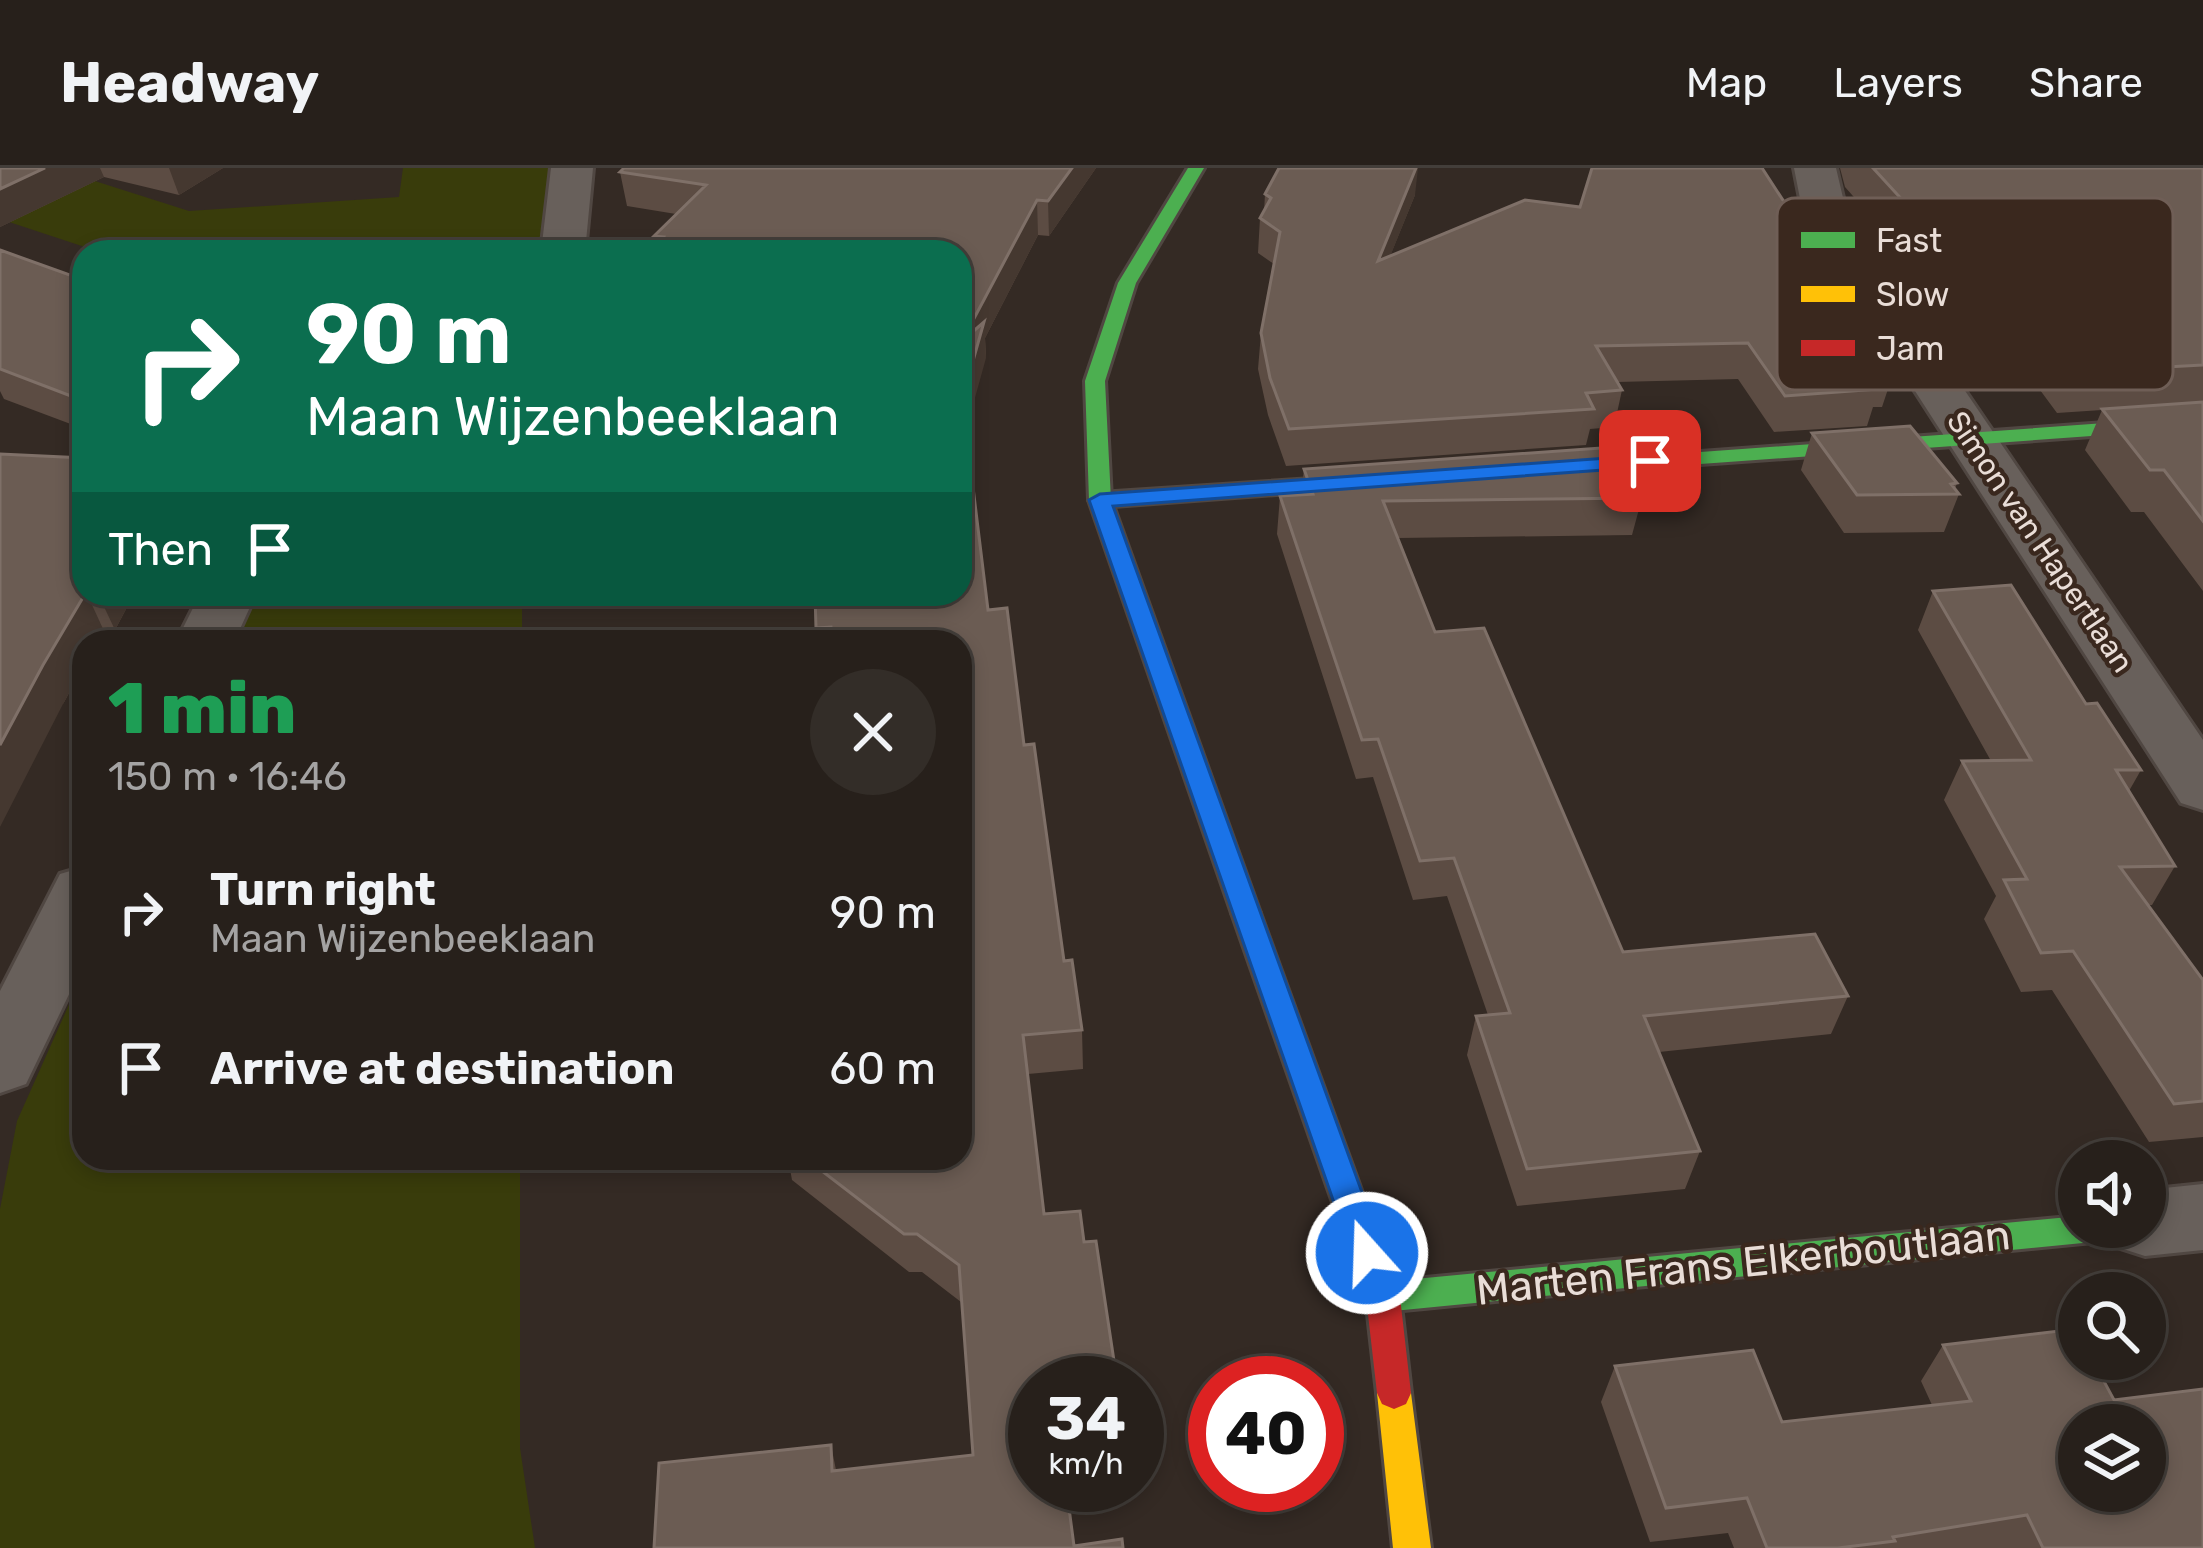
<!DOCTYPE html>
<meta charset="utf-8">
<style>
:root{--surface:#27201b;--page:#332d28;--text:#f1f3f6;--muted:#a4a3a3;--line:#433e3a}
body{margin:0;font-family:Rubik,sans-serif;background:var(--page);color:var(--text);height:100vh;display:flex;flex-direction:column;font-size:45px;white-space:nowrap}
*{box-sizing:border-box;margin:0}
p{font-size:39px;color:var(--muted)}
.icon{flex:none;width:66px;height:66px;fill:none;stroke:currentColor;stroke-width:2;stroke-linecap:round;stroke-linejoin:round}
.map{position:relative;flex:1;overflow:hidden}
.sheet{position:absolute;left:72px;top:462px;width:900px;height:540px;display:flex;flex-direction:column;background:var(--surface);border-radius:36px;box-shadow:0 6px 18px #0003,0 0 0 3px var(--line)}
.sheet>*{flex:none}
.banner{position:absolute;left:72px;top:72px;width:900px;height:366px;border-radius:36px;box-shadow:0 6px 18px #0003,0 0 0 3px var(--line);background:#0b6e4f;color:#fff;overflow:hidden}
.fabs{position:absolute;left:2058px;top:972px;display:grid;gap:24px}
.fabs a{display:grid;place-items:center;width:108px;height:108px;border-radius:50%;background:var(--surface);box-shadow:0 6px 18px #0003,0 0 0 3px var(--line);font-size:60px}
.speed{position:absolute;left:1008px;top:1188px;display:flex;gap:24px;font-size:60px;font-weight:700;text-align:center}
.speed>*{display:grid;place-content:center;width:156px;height:156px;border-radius:50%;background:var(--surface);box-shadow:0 6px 18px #0003,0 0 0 3px var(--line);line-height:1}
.speed small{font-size:30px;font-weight:400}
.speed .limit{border:18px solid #d22;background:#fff;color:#111}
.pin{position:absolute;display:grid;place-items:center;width:102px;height:102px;color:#fff;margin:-51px;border-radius:24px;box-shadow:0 6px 18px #0006}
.me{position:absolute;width:132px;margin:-66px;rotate:340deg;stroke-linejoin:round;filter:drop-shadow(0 0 9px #0008)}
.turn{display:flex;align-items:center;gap:42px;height:252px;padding:0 36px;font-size:54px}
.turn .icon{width:156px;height:156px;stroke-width:2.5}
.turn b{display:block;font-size:84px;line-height:102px}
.then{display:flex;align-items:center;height:114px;padding:0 36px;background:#0003;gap:24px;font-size:45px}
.round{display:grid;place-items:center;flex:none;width:126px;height:126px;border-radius:63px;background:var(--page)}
.headline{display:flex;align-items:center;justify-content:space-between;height:204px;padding:0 36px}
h1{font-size:72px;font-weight:800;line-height:90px;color:#1e9e55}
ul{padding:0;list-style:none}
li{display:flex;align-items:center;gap:36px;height:156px;padding:0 36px}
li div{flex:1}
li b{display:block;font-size:45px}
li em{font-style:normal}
header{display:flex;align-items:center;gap:72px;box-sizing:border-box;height:168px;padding:0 60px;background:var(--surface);border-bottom:3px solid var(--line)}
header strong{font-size:57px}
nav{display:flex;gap:66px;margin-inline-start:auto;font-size:42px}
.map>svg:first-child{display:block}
.green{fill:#393c0b}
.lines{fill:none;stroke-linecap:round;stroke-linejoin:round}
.street-casing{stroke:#504742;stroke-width:6}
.fast-casing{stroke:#504742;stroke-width:6}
.slow-casing{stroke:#504742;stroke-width:6}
.jam-casing{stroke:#504742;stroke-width:6}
.street{fill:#68605b;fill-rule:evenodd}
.fast{fill:#4caf50;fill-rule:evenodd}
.slow{fill:#ffc107;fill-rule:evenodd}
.jam{fill:#c62828;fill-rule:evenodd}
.wall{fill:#5c4c43}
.shaded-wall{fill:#453830}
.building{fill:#6b5c53;stroke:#7f7068;stroke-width:3;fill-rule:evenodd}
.route{fill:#1a73e8;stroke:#114b97;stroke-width:3}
.labels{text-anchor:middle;stroke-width:9;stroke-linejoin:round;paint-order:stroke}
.far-street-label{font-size:30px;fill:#e9ddd7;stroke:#3a281e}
.near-street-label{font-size:42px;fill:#e9ddd7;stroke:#3a281e}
.key{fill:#3a281e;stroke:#6f5e56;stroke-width:3}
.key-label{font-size:33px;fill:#e9ddd7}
</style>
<header>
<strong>Headway</strong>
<nav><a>Map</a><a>Layers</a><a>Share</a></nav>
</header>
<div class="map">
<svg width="2203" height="1380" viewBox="0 0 2203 1380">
<rect width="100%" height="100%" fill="#342a24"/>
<path class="green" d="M 54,0 L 189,43 L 399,29 L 403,0 L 559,0 L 549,84 L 100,84 L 0,51 Z
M 252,426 L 522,426 L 522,474 L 230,474 Z
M 84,803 L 84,990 L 520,990 L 520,1280 L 535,1380 L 0,1380 L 0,1041 L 17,953 Z"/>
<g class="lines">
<defs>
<path id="street" d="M 551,0 L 593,0 L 585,84 L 541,84 Z
M 1794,0 L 1836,0 L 1848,51 L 2203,572 L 2203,642 L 2181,635 L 1804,51 Z
M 200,426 L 256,426 L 234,474 L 176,474 Z
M 84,699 L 84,795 L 26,916 L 0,925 L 0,823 L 60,706 Z
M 2203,1016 L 2203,1082 L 2145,1088 L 2117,1079 L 2107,1059 L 2145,1059 L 2145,1022 Z"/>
<path id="fast" d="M 1188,0 L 1204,0 L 1136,115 L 1105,213 L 1111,332 L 1260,745 L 1256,752 L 1236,752 L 1232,745 L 1089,332 L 1085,213 L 1118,115 Z
M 2203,248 L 2203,260 L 1534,308 L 1523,302 L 1534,296 Z
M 2079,1048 L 2079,1059 L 2119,1059 L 2114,1069 L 2103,1073 L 1383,1144 L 1371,1139 L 1366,1129 L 1371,1119 L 1383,1114 Z"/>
<path id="slow" d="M 1389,306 L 1400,312 L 1397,317 L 1100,339 L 1089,332 L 1100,325 Z
M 1394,1209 L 1406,1214 L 1411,1225 L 1431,1380 L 1393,1380 L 1377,1225 L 1382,1214 Z"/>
<path id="jam" d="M 1246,735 L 1256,738 L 1260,745 L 1400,1129 L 1411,1225 L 1406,1236 L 1394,1241 L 1382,1236 L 1377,1225 L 1366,1129 L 1232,745 L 1236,738 Z"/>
</defs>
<use href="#street" class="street-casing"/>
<use href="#fast" class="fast-casing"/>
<use href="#slow" class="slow-casing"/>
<use href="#jam" class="jam-casing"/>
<use href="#street" class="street"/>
<use href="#fast" class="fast"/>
<use href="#slow" class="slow"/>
<use href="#jam" class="jam"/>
</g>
<path class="wall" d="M 0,0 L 223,0 L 179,27 L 104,9 L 0,59 Z
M 624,0 L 1096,0 L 1049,68 L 1038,67 L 985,170 L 986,190 L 960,84 L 655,76 L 654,68 L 676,46 L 627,38 L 620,4 Z
M 1840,0 L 2203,0 L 2203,423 L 2144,344 L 2131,344 L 2085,282 L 2102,242 L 2057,245 L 2040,222 L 2025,223 L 1845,19 Z
M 1265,26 L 1415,27 L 1390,88 L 1894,203 L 1882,239 L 1873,239 L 1867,258 L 1774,264 L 1738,211 L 1617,214 L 1622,222 L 1614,259 L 1590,261 L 1586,277 L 1286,298 L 1268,247 L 1258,201 L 1261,165 L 1274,96 L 1258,85 L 1260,50 L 1264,44 Z
M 0,82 L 84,112 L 84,261 L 4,231 L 0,223 Z
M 1812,265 L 1957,315 L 1955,321 L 1959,326 L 1944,364 L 1844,365 L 1801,302 Z
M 1304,301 L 1642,330 L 1632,367 L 1398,370 L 1435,464 L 1623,784 L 1848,828 L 1831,866 L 1659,884 L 1700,983 L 1685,1021 L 1517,1038 L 1467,887 L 1476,848 L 1488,847 L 1447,728 L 1413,732 L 1373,609 L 1356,611 L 1277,366 L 1280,328 L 1301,327 Z
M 1933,423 L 2086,536 L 2141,602 L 2129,623 L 2175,698 L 2152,737 L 2148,737 L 2203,812 L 2203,969 L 2149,974 L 2052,822 L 2021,824 L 1984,751 L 1996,728 L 1944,632 L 1962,593 L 1991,593 L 1918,462 Z
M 84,426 L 134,426 L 115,462 L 104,463 L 98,474 L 84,474 L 84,498 L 63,536 Z
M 988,442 L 1024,577 L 1064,793 L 1082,862 L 1083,901 L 1028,906 L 1044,1046 L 1084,1074 L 1114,1193 L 1114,1215 L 1035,1215 L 1074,1378 L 1123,1380 L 654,1380 L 831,1277 L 836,1302 L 973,1287 L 961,1134 L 922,1104 L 909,1104 L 792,1012 L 788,990 L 960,990 L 960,474 L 818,474 L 816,460 Z
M 1943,1177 L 2114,1232 L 2203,1380 L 1734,1380 L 1728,1365 L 1650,1374 L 1601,1234 L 1615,1198 L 1782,1254 L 1932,1237 L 1921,1213 Z"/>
<path class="shaded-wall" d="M 45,0 L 100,0 L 104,9 L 0,59 L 0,21 Z
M 169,0 L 223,0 L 179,27 Z
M 1072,0 L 1096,0 L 1049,68 L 1048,33 Z
M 1416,0 L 1418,0 L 1415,27 L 1374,128 L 1378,93 Z
M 1037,32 L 1038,67 L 985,170 L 986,190 L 960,284 L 960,239 L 970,158 Z
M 85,426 L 87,426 L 104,463 L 98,474 L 84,474 L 84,498 L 63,536 L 0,659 L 0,577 L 43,497 Z
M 98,426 L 134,426 L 115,462 Z"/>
<path class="building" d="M 0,0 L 45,0 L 0,21 Z
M 624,0 L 1072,0 L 1048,33 L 1037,32 L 970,158 L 969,167 L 984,154 L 960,239 L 960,84 L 647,84 L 663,69 L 654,68 L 706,17 L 620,4 Z
M 1279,0 L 1416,0 L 1378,93 L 1525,32 L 1580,39 L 1592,0 L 1762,0 L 1894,203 L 1864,203 L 1879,221 L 1785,228 L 1748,175 L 1596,178 L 1622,222 L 1586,225 L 1594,241 L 1289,261 L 1270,210 L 1261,165 L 1280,64 L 1260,50 L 1271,30 L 1265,26 Z
M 1873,0 L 2203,0 L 2203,197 L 2073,204 L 2056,182 L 2041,183 Z
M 0,82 L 84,112 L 84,233 L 0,201 Z
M 2203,234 L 2203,353 L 2164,302 L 2150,302 L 2102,241 Z
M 1910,258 L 1957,315 L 1951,316 L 1959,326 L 1857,327 L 1812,265 Z
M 1615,279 L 1642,330 L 1383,333 L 1435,464 L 1484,460 L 1623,784 L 1815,766 L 1848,828 L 1644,848 L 1700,983 L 1527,1001 L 1476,848 L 1510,845 L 1454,690 L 1420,693 L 1378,571 L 1362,572 L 1280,328 L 1313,326 L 1304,301 Z
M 0,286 L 84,290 L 85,426 L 43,497 L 0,577 Z
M 972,311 L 988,442 L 1007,440 L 1024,577 L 1034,576 L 1064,793 L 1072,792 L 1082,862 L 1023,867 L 1044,1046 L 1080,1043 L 1084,1074 L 1096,1073 L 1114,1193 L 1050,1200 L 1052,1215 L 1035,1215 L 1035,1317 L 1066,1317 L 1074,1378 L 1122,1371 L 1123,1380 L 654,1380 L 659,1295 L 831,1277 L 832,1303 L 973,1287 L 959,1097 L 917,1066 L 904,1066 L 805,990 L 960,990 L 960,474 L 832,474 L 831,459 L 816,460 L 815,426 L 960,426 L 960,312 Z
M 2011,417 L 2086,536 L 2097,535 L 2141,602 L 2116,602 L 2175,698 L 2120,699 L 2203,812 L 2203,933 L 2174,936 L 2073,783 L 2041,785 L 2004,712 L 2027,711 L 1962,593 L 2031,592 L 1933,423 Z
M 2076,1161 L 2079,1167 L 2079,1191 L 2092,1191 L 2114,1232 L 2203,1221 L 2203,1380 L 2043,1380 L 2027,1347 L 1893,1369 L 1895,1373 L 1838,1380 L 1767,1380 L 1747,1330 L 1666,1340 L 1615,1198 L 1753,1182 L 1782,1254 L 1971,1233 L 1943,1177 ZM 2079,1257 L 2145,1257 L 2145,1323 L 2079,1323 Z"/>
<path class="route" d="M 1650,287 L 1658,289 L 1658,298 L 1113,338 L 1384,1085 L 1379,1095 L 1367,1099 L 1355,1095 L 1089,332 L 1100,326 Z"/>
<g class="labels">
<g class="far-street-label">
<text transform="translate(2040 374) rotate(56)" y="10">Simon van Hapertlaan</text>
</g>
<g class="near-street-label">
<text transform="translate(1743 1094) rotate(-6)" y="15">Marten Frans Elkerboutlaan</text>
</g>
</g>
<rect x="1777" y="30" width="396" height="192" rx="18" class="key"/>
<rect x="1801" y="64" width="54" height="16" fill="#4caf50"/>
<rect x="1801" y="118" width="54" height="16" fill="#ffc107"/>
<rect x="1801" y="172" width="54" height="16" fill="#c62828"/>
<g class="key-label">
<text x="1876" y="84">Fast</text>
<text x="1876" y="138">Slow</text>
<text x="1876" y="192">Jam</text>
</g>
</svg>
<div class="fabs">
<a><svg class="icon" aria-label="sound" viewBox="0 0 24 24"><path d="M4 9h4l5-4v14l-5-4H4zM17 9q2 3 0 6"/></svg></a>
<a><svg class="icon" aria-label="search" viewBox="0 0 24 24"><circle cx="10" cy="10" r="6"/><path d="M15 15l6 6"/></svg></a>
<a><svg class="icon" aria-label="layers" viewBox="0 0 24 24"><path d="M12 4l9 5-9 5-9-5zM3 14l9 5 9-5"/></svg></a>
</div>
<div class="speed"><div>34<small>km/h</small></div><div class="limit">40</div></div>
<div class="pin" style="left:1650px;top:293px;background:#d93025"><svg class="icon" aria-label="arrive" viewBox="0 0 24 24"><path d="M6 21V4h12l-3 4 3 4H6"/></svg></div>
<svg class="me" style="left:1367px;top:1085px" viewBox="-20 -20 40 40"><circle r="17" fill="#1a73e8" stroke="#fff" stroke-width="3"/><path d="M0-11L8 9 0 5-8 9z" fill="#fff"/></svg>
<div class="banner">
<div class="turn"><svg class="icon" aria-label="right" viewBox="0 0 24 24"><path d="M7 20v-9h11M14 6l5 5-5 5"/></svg><div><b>90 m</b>Maan Wijzenbeeklaan</div></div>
<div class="then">Then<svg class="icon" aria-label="arrive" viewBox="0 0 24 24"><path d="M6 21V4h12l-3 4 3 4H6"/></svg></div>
</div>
<section class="sheet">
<div class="headline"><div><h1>1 min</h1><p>150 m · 16:46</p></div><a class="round"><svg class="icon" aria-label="close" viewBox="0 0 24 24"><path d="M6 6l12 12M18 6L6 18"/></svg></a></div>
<ul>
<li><svg class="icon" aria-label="right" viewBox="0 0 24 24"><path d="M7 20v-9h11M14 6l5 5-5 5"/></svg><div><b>Turn right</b><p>Maan Wijzenbeeklaan</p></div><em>90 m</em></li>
<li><svg class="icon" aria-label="arrive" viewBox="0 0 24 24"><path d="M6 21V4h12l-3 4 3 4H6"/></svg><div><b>Arrive at destination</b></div><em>60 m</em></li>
</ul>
</section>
</div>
